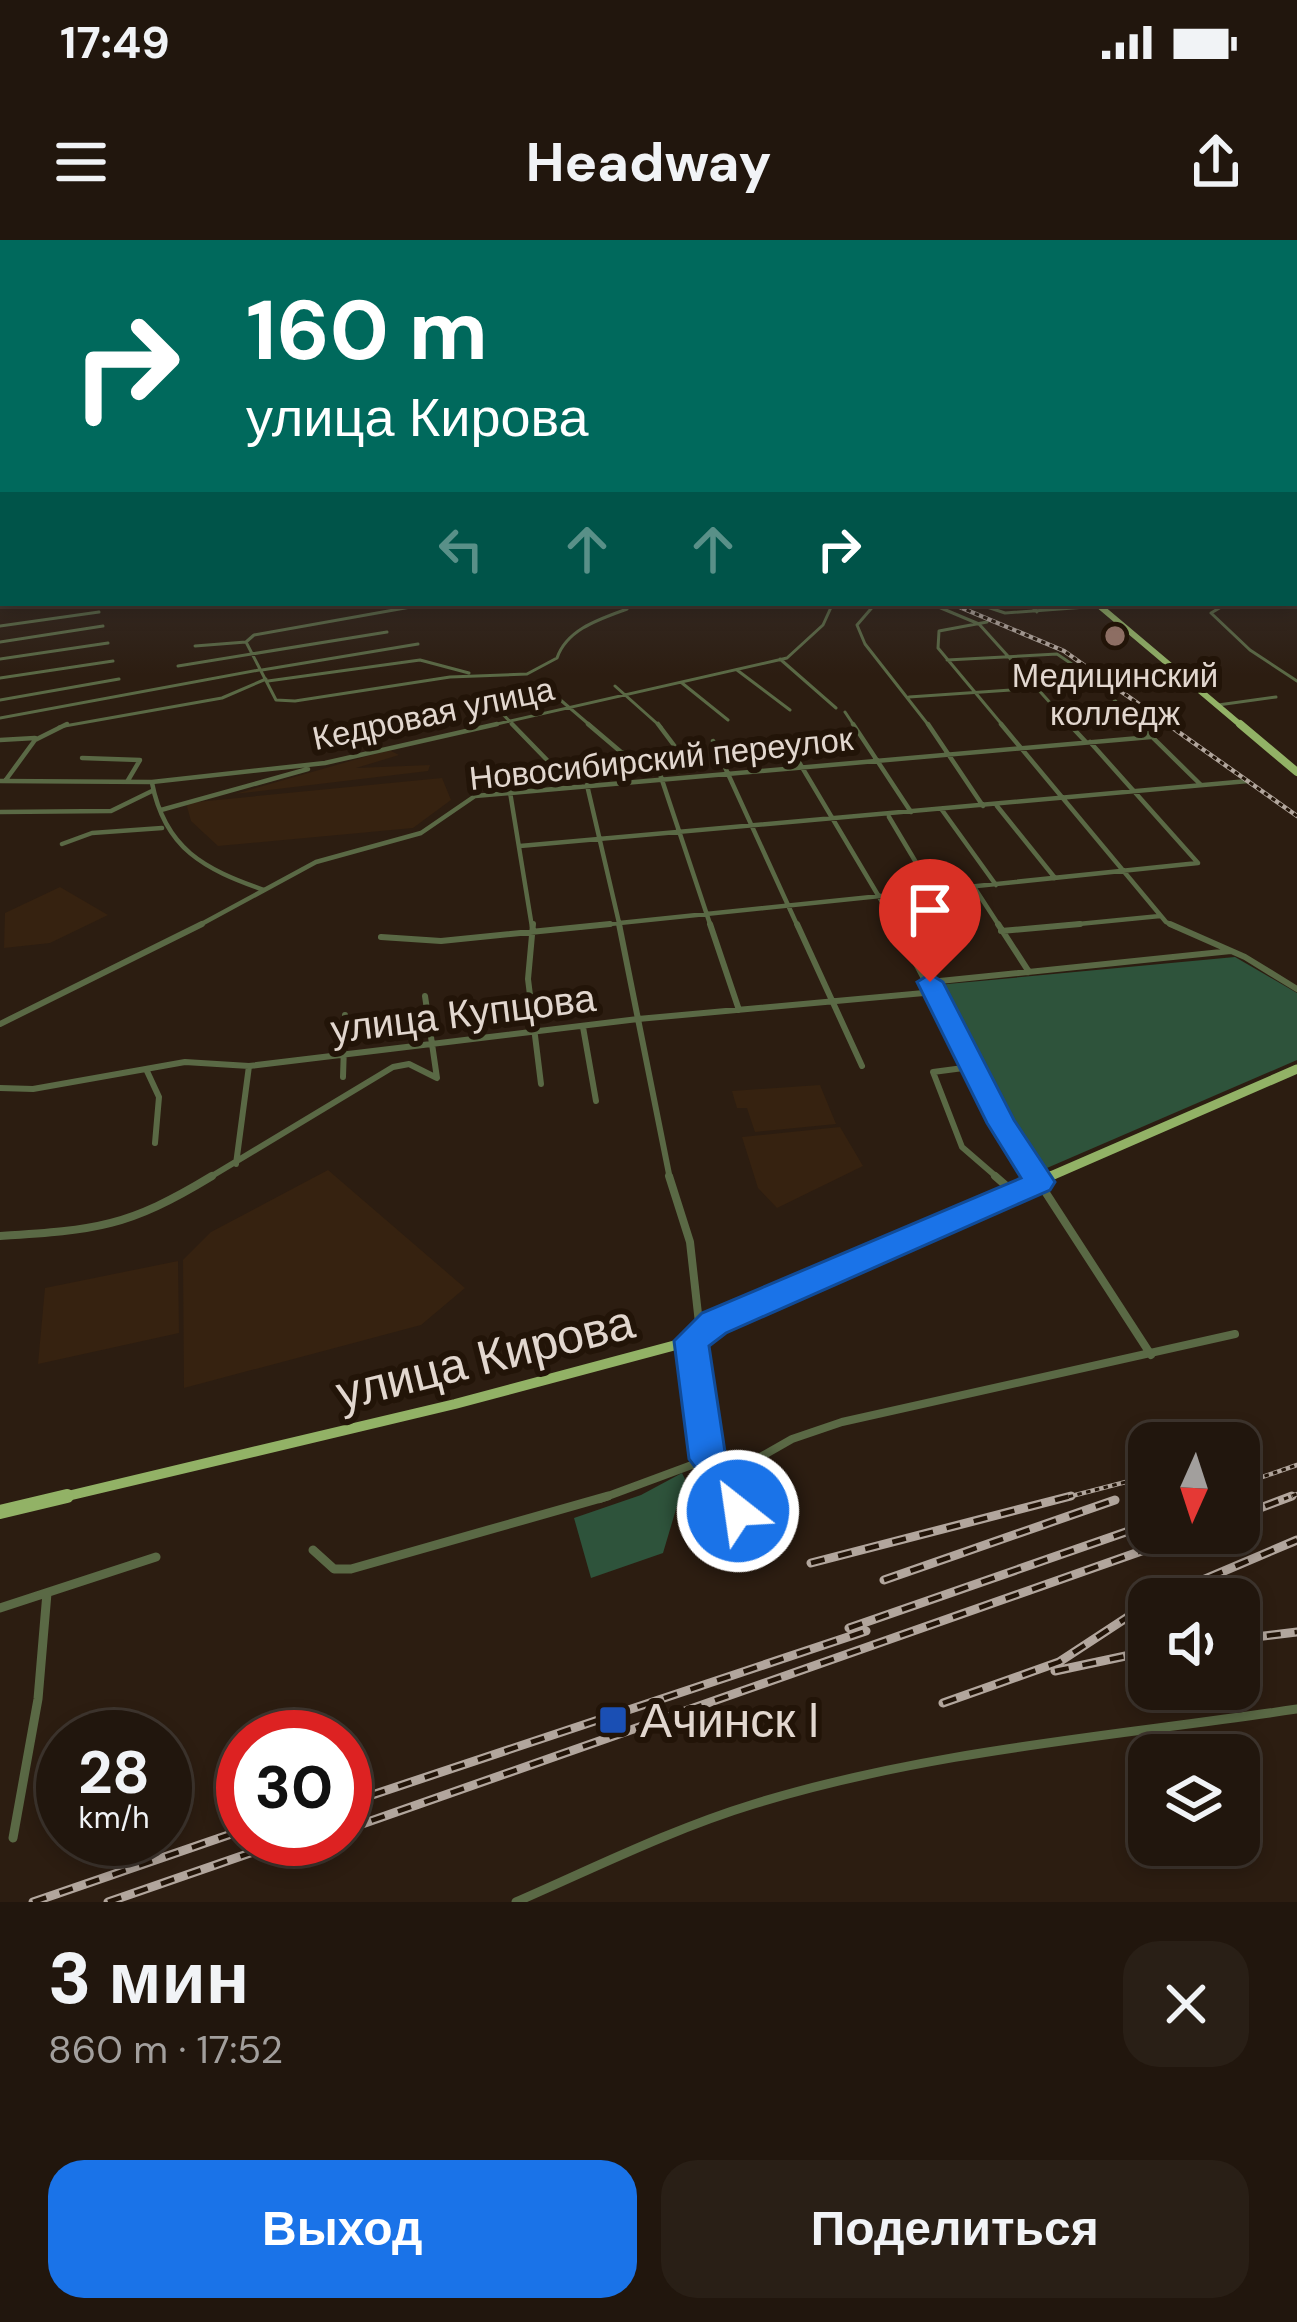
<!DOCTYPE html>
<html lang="ru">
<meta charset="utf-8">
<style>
:root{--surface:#21160d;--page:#291f16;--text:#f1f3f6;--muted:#a29f9d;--line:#3e352e;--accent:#1a73e8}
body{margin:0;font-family:"DM Sans",sans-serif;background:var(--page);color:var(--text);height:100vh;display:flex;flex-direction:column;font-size:45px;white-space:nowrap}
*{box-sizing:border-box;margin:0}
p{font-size:39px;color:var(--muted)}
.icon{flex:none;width:66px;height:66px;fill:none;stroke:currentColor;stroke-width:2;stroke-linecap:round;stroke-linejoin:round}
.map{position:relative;height:1662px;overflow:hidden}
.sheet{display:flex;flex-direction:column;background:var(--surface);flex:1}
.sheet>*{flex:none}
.top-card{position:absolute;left:0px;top:0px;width:1299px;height:366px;box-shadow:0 6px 18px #0003,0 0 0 3px var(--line);background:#00695c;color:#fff;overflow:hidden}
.needle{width:78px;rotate:183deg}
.tools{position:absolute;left:1128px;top:1182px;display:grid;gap:24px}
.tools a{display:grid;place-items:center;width:132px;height:132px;border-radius:24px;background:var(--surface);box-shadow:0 6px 18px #0003,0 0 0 3px var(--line);font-size:60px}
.speed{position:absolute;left:36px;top:1470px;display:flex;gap:24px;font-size:60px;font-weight:700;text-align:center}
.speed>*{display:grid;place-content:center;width:156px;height:156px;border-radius:50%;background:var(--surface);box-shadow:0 6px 18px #0003,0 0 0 3px var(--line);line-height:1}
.speed small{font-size:30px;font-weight:400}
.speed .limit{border:18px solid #d22;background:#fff;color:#111}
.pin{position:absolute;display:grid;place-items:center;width:102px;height:102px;color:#fff;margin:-123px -51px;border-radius:50% 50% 50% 0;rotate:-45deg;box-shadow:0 0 12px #0007}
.pin .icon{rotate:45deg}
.me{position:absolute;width:132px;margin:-66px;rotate:330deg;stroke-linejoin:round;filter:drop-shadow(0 0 9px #0008)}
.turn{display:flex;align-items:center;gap:42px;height:252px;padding:0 48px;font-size:54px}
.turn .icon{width:156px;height:156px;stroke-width:2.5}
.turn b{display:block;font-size:84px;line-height:102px}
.lanes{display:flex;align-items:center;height:114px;padding:0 48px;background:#0003;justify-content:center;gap:60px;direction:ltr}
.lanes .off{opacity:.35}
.round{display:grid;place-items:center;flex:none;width:126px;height:126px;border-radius:36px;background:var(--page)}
.head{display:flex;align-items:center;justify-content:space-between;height:204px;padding:0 48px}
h1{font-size:72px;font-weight:800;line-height:90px}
.primary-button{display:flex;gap:24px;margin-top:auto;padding:24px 48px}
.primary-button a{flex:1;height:138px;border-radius:36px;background:var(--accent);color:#fff;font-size:48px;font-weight:800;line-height:138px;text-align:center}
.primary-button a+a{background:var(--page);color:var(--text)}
.status{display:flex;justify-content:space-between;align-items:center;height:84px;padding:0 60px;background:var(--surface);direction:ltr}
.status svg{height:33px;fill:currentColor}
header{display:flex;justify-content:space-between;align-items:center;height:156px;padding:0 48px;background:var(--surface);font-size:54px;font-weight:800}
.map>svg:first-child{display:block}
.built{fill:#362210}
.green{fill:#2e533b}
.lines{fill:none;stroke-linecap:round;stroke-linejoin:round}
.minor-far4{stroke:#5a6945;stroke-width:3}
.minor-far3{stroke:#5a6945;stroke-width:4.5}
.minor-far2{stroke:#5a6945;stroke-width:6}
.minor-far1{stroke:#5a6945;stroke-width:8}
.minor{stroke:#5a6945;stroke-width:9}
.major-far4{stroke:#92b266;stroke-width:6}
.major-far3{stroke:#92b266;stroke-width:8}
.major-far2{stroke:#92b266;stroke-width:9}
.major-far1{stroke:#92b266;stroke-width:10}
.major{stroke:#92b266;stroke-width:14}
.rail-far1-casing{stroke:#b2a69d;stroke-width:4.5}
.rail-casing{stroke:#b2a69d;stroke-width:9}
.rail-far1{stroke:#221408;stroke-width:3;stroke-dasharray:4.5;stroke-linecap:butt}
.rail{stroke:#221408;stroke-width:4.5;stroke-dasharray:14;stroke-linecap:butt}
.route{fill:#1a73e8;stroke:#114b97;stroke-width:3}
.education-dot{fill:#8d6e63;stroke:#221408;stroke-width:4.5}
.transit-dot{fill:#1a4fb4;stroke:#221408;stroke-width:4.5}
.labels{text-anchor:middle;stroke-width:12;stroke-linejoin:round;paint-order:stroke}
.far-poi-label{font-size:33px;fill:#e2d7cf;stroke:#221408}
.far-street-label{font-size:33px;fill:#e2d7cf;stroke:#221408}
.street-label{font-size:39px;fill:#e2d7cf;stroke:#221408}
.near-street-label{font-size:48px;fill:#e2d7cf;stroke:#221408}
.near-poi-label{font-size:48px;fill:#e2d7cf;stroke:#221408;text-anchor:start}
</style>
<div class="status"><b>17:49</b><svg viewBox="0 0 49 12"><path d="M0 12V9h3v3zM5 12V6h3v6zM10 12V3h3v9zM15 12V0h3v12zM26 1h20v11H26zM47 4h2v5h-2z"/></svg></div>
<header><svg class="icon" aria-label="menu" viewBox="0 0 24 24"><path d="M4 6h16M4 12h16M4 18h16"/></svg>Headway<svg class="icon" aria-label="share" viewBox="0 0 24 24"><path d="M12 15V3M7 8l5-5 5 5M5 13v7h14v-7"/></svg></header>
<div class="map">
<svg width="1297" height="1662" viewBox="0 0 1297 1662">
<rect width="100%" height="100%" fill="#2c1d11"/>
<path class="built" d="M 389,510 L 399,515 L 356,528 L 430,525 L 428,531 L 235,554 Z
M 442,538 L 451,560 L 413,588 L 218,606 L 191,581 L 186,563 Z
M 60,647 L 108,675 L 50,703 L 4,708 L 5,673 Z
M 820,845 L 836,884 L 755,892 L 747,868 L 737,868 L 732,851 Z
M 840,887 L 863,926 L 777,968 L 758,948 L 742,897 Z
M 328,930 L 465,1048 L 421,1085 L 184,1148 L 183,1020 L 211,992 Z
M 178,1021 L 179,1093 L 38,1124 L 45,1048 Z"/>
<path class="green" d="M 1235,717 L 1297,753 L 1297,820 L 1040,931 L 937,745 Z
M 682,1233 L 685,1239 L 663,1313 L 591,1338 L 574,1278 L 641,1255 Z"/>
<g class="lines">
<path class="minor-far4" d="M 876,363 L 857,385 L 865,404 L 930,487
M 929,363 L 979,384 L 1072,487
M 975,363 L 1005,373 L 1100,366
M 1029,363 L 1037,372
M 1228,363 L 1211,373 L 1250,410 L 1297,441
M 1099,366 L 1153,363
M 987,382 L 939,391 L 938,408 L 1004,487
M 0,386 L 99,372
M 0,402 L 103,386
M 246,402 L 276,460 L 295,461 L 450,437 L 527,434 L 557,418 C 567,389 600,379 627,369
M 195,406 L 246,402 L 254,395 L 433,363
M 0,419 L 108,403
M 780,419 L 836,468
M 947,420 L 1057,414 L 1091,437 L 1142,487
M 178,426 L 387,392
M 262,430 L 418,404
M 737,430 L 790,470
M 0,438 L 113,421
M 268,441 L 420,420 L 469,433
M 682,443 L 728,480
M 615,446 L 661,487
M 550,451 L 592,487
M 909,457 L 1097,444
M 0,460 L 119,439
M 1218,465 L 1276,457
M 498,469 L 515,487
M 845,472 L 855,487
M 0,478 L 259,430
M 59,487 L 222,458 L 266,439
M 484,487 L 787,418 L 823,385 L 833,363"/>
<path class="minor-far3" d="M 512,484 L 547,520
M 588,484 L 621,512 L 657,525 L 711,687
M 658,484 L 676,508
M 853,484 L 911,572
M 928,484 L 983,566
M 1001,484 L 1166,682 L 1176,687
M 1069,484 L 1085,501
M 1139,484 L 1201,545
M 0,500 L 35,498
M 713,501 L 798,687
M 787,502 L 897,687
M 82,518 L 140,520 L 127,542
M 0,541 L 152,542 L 325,523 L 497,484
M 5,541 L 35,500 L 67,484
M 152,543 C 165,609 204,629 264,650
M 587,545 L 620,687
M 510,552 L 532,687
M 997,566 L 1055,638
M 161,570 L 308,529
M 942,570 L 996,645
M 0,572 L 111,571 L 152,551
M 889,577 L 933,651
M 62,604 L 92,593 L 162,588
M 520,606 L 1248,541
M 974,647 L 1000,687
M 196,687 L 316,622 L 421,593 L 475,556 L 1151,497
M 581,687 L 1198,623 L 1090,502
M 1048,687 L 1160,676"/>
<path class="minor-far2" d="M 533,684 L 528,739 L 541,844
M 619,684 L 670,939
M 710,684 L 739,770
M 797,684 L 862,826
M 895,684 L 1001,883 L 1037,939
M 998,684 L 1029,732
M 1170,684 L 1245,717 L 1297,749
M 1001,691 L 1080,684
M 381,697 L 441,701 L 610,684
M 930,742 L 1231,711
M 0,784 L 202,684
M 583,787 L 596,861
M 971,827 L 933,832 L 962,907 L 999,939
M 146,829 L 159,857 L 155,903
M 343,837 L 345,775
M 0,848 L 33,849 L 185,822 L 249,826 L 638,779 L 935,752
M 236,924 L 249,826
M 207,939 L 393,827 L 409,824 L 437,838 L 425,756"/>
<path class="minor-far1" d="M 669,936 L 690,1002 L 700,1092
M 995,936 L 1011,950
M 1035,936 L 1151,1115
M 0,996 C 97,990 128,987 212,936
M 691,1101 L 708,1219 L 731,1246
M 697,1243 L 708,1219
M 600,1259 L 708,1219 L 748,1224 L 792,1199 L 842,1182 L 1235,1094"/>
<path class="minor" d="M690 1263a24 24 0 1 1 48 0a24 24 0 1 1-48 0Z
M 313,1310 L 334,1329 L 351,1329 L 608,1256
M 0,1368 L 156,1317
M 13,1598 L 38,1459 L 47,1353
M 516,1662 C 594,1628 672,1589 754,1564 C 929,1510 1117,1496 1297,1469"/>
<path class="major-far4" d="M 1096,363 L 1243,487"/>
<path class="major-far3" d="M 1240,484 L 1297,532"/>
<path class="major-far2" d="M 1044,939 L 1297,829"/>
<path class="major-far1" d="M 55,1259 L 455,1164 L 691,1101 L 714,1083 L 1051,936"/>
<path class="major" d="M 0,1272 L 67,1256"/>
<defs>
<path id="rail-far1" d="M 950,363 L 1064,411 L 1297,576
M 1239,1245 L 1297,1225
M 1060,1259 L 1149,1236
M 1284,1259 L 1297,1254"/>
<path id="rail" d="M 1239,1276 L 1292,1256
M 811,1323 L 1071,1256
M 884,1340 L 1115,1260
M 1158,1359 L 1297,1300
M 849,1388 L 1149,1284
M 1239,1399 L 1297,1392
M 1055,1431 L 1149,1411
M 943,1463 L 1059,1422 L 1149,1363
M 345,1564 L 866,1391
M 345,1590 L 1193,1293
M 278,1613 L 318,1599
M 33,1662 L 243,1590
M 108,1662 L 291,1599"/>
</defs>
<use href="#rail-far1" class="rail-far1-casing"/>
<use href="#rail" class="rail-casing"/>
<use href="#rail-far1" class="rail-far1"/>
<use href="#rail" class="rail"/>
</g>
<linearGradient id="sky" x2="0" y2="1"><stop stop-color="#181009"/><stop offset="0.47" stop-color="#454043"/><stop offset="1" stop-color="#454043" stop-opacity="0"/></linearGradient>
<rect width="1297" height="435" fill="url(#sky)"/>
<path class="route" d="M 930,734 L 943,742 L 1014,880 L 1055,942 L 1050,950 L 726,1093 L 709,1106 L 725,1212 L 756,1253 L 752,1283 L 738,1288 L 725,1283 L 719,1259 L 689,1219 L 674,1101 L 702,1073 L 1021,938 L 987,883 L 917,742 Z"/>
<circle class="education-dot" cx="1115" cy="396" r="12"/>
<rect class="transit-dot" x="598" y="1465" width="30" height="30" rx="6"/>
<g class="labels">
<g class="far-poi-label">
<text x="1115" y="447">Медицинский<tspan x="1115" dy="38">колледж</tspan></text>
</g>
<g class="far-street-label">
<text transform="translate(433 473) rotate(-12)" y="12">Кедровая улица</text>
<text transform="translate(661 518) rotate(-6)" y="12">Новосибирский переулок</text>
</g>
<g class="street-label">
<text transform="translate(463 773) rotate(-7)" y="14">улица Купцова</text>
</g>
<g class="near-street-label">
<text transform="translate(485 1117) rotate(-14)" y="17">улица Кирова</text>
</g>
<g class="near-poi-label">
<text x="640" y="1497">Ачинск I</text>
</g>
</g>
</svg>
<div class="tools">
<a><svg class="needle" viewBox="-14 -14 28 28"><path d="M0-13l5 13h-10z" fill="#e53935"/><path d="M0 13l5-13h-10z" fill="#a29f9d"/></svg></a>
<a><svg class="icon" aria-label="sound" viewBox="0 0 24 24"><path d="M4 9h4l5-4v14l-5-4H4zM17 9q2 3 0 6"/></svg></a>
<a><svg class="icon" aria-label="layers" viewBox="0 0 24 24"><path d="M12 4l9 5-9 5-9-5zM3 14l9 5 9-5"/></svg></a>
</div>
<div class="speed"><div>28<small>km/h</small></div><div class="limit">30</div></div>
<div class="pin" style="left:930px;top:742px;background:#d93025"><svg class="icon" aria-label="arrive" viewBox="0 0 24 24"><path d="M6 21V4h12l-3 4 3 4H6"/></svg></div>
<svg class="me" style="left:738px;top:1271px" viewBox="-20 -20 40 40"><circle r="17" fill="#1a73e8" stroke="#fff" stroke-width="3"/><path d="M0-11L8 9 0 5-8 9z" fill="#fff"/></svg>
<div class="top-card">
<div class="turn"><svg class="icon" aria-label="right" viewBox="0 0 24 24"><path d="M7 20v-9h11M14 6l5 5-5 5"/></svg><div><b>160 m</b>улица Кирова</div></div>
<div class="lanes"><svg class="icon off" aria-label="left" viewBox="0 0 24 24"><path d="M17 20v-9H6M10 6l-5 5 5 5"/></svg><svg class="icon off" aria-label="ahead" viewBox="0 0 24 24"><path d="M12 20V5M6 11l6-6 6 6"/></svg><svg class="icon off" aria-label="ahead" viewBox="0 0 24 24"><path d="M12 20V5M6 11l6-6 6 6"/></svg><svg class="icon" aria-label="right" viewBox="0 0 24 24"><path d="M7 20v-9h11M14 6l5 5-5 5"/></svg></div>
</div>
</div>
<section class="sheet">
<div class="head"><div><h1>3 мин</h1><p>860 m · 17:52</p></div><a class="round"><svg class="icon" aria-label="close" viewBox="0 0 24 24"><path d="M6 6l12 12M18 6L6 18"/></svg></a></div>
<div class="primary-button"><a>Выход</a><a>Поделиться</a></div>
</section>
